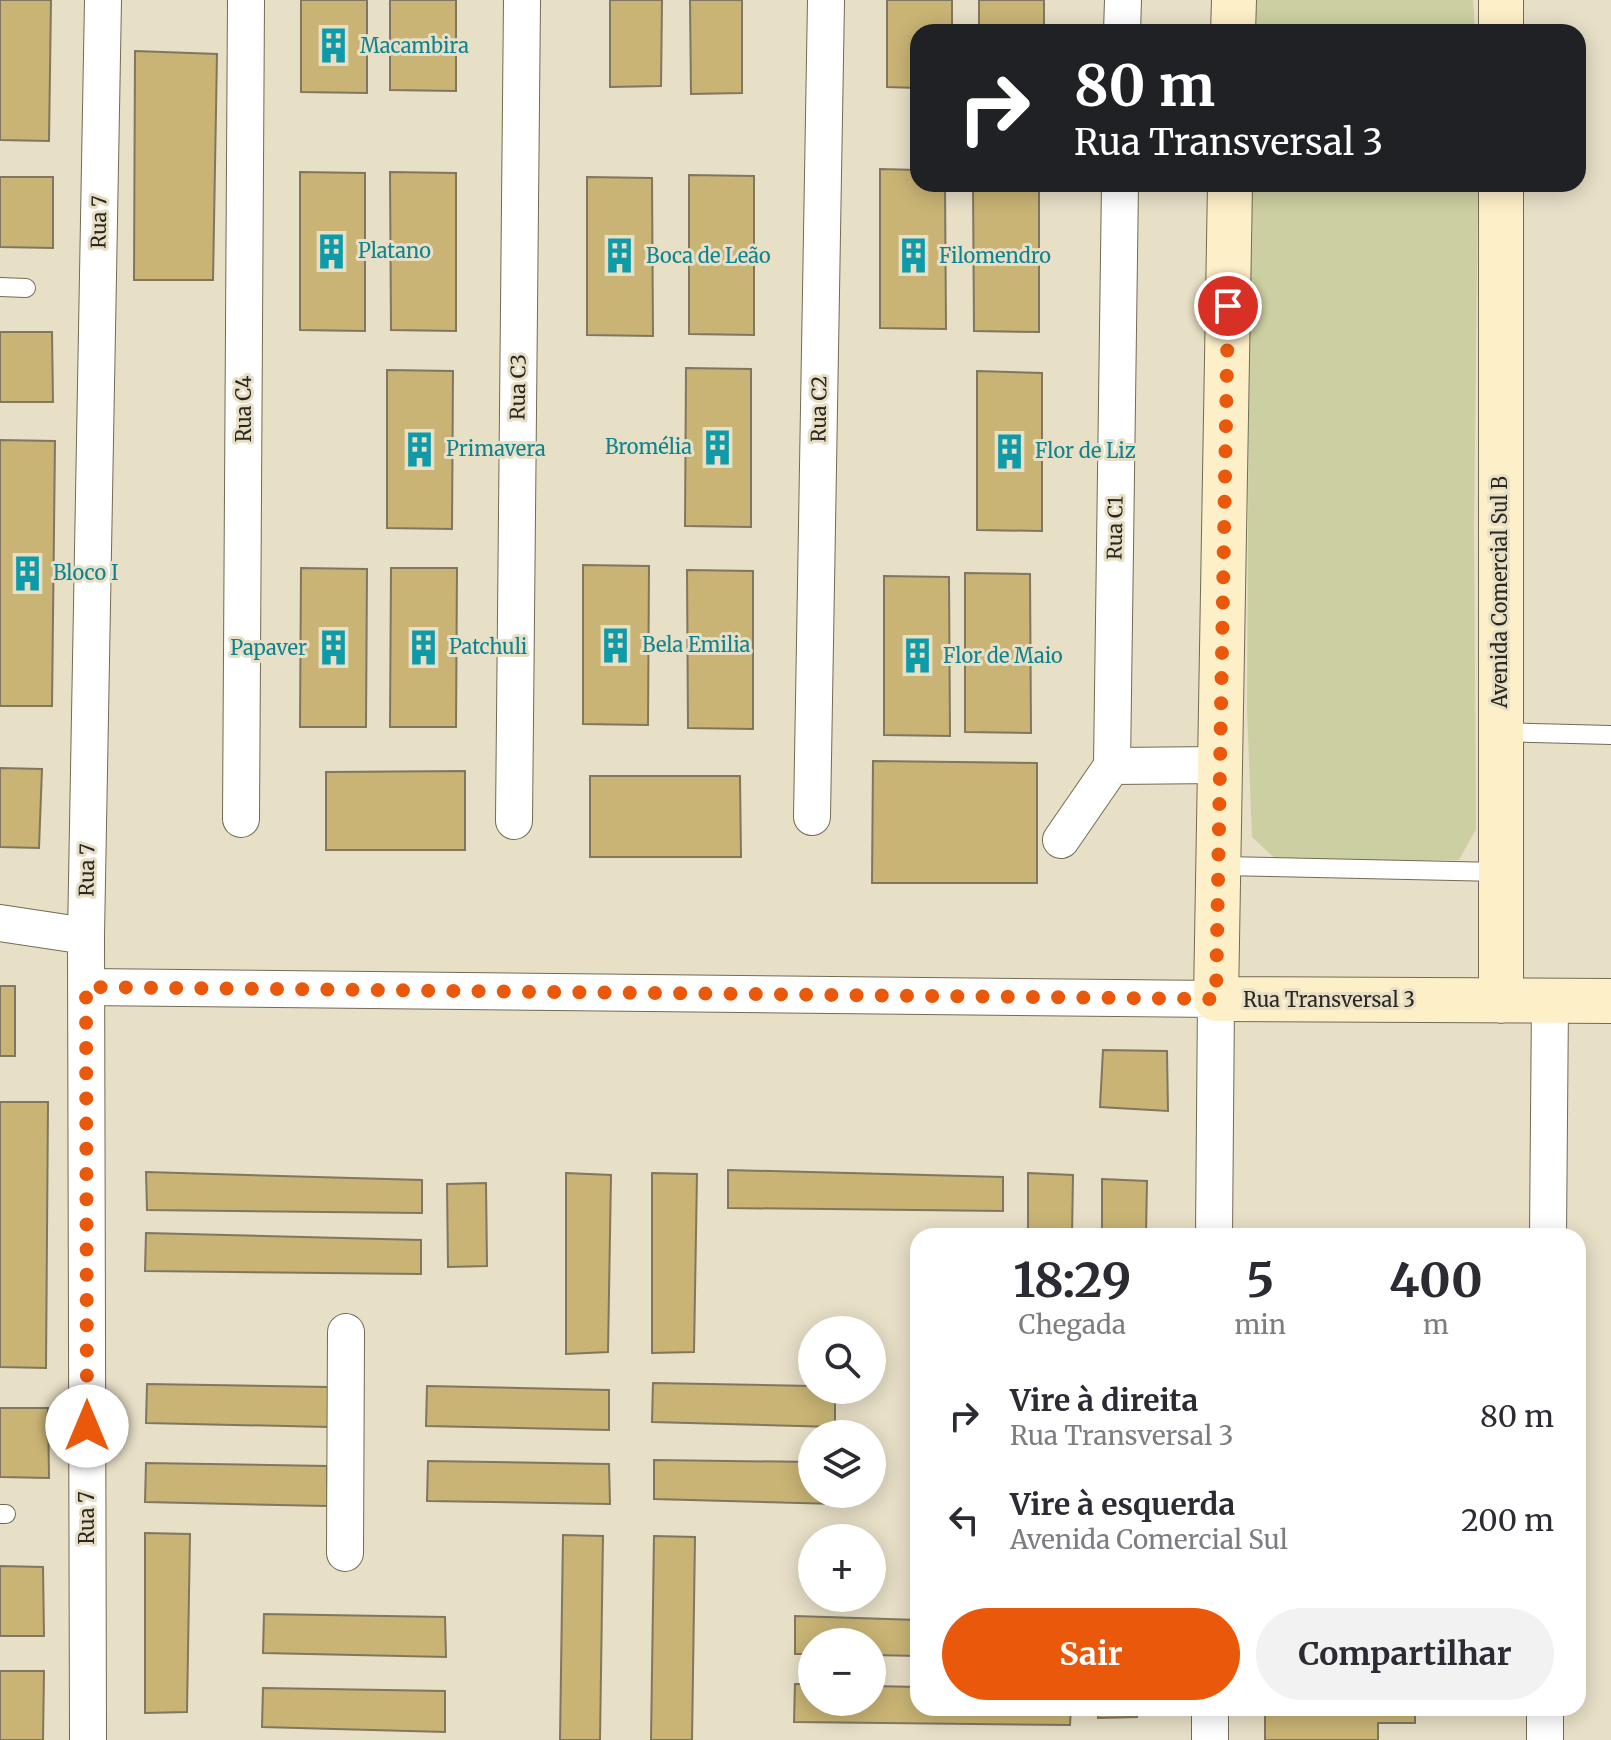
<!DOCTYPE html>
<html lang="pt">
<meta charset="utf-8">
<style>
:root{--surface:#fff;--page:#f2f2f3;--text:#2b2b33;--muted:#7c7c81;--accent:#ea580c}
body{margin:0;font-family:Merriweather,serif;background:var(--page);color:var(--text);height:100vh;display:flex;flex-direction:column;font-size:30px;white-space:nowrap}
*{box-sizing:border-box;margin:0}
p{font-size:26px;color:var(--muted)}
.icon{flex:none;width:44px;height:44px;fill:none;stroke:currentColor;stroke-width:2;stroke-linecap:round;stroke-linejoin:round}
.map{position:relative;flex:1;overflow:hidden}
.sheet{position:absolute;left:910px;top:1228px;width:676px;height:488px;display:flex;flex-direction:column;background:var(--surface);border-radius:24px;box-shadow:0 4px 20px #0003}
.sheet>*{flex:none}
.guide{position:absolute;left:910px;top:24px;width:676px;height:168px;border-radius:24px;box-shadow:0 4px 20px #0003;background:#202124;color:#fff;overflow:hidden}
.buttons{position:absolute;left:798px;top:1316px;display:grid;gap:16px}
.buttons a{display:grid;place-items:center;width:88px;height:88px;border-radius:50%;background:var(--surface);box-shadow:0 4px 20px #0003;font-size:40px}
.pin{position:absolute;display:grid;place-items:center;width:68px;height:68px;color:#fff;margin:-34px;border:4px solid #fff;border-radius:50%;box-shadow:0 2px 8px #0007}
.me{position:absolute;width:88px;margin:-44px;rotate:0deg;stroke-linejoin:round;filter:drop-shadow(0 0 6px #0008)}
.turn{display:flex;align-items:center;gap:28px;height:168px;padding:0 32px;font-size:36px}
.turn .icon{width:104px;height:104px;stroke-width:2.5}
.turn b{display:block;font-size:56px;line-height:68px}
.eta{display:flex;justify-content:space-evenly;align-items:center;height:136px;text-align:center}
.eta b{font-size:48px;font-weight:700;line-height:56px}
.button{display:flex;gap:16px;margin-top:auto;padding:16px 32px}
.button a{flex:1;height:92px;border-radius:48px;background:var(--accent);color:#fff;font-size:32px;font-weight:700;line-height:92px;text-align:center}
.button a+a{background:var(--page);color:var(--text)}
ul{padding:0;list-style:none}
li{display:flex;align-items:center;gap:24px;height:104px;padding:0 32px}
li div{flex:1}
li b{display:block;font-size:30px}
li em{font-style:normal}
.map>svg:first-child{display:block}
.green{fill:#cccfa1}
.building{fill:#c9b475;stroke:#7f7761;stroke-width:2}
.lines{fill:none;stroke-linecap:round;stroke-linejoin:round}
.lane-casing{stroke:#726b55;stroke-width:20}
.street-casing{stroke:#726b55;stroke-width:38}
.secondary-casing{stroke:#726b55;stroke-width:46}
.lane{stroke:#fff;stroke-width:18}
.street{stroke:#fff;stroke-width:36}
.secondary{stroke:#fdefc7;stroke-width:44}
.route{stroke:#ea580c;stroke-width:14;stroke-dasharray:0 25.2}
.labels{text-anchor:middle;stroke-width:6;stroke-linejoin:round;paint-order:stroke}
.culture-label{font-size:20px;fill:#0d838f;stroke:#e7dfc6;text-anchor:start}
.street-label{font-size:20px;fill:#2b271e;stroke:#e7dfc6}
</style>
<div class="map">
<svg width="1611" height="1740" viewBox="0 0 1611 1740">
<rect width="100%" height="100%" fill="#e7dfc6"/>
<path class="green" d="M 1257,0 L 1473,0 L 1475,32 L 1254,32 Z
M 1250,184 L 1478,184 L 1474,526 L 1476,829 L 1459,860 L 1279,862 L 1252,837 L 1247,710 Z"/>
<path class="building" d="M 0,0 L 51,0 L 49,141 L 0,140 Z
M 301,0 L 367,0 L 367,93 L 301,92 Z
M 390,0 L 456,0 L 456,91 L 390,90 Z
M 610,0 L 662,0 L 661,86 L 610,87 Z
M 690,0 L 742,0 L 742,93 L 691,94 Z
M 887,0 L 952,0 L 952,32 L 918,32 L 918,88 L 887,87 Z
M 979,0 L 1044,0 L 1044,32 L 979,32 Z
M 135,51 L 217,54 L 213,280 L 134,280 Z
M 880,169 L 918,170 L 918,184 L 945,184 L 946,329 L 880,328 Z
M 300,172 L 365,173 L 365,331 L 300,330 Z
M 390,172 L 456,173 L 456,331 L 391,330 Z
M 689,175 L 754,176 L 754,335 L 689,334 Z
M 0,177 L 53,177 L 53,248 L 0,247 Z
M 587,177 L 652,178 L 653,336 L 587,335 Z
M 973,184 L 1039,184 L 1039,332 L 974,331 Z
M 0,332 L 52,332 L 53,402 L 0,402 Z
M 686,368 L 751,369 L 751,527 L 685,526 Z
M 387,370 L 453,371 L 452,529 L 387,528 Z
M 977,371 L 1042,373 L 1042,531 L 977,530 Z
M 0,440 L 55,441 L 52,706 L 0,706 Z
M 583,565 L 649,566 L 648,725 L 583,724 Z
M 301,568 L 367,569 L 366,727 L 300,727 Z
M 391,568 L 457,568 L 456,727 L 390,727 Z
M 687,570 L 753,571 L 753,729 L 688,728 Z
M 965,573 L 1030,574 L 1031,733 L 965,732 Z
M 884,576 L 949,577 L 950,736 L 884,735 Z
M 873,761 L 1037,763 L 1037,883 L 872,883 Z
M 0,768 L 42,769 L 39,848 L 0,847 Z
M 465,771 L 465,850 L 326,850 L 326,772 Z
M 590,776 L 740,776 L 741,857 L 590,857 Z
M 0,986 L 15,986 L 15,1056 L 0,1056 Z
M 1103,1050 L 1167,1051 L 1168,1111 L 1100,1107 Z
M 0,1102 L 48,1102 L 46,1368 L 0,1367 Z
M 728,1170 L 1003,1177 L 1003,1211 L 728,1208 Z
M 146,1172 L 422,1180 L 422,1213 L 147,1210 Z
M 566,1173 L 611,1175 L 608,1352 L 566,1354 Z
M 652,1173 L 697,1174 L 694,1352 L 652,1353 Z
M 1028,1173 L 1073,1175 L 1072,1236 L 1028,1236 Z
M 1102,1179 L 1147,1181 L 1146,1236 L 1102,1236 Z
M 486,1183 L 487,1266 L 448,1267 L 447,1184 Z
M 146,1233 L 421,1240 L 421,1274 L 145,1271 Z
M 653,1383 L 812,1386 L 812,1390 L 835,1390 L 835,1427 L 652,1422 Z
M 147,1384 L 328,1387 L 329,1427 L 146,1423 Z
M 427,1386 L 609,1390 L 609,1430 L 426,1426 Z
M 0,1408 L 48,1408 L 49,1478 L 0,1477 Z
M 654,1460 L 812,1462 L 812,1494 L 836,1494 L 836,1504 L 654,1499 Z
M 428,1461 L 609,1464 L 610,1504 L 427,1501 Z
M 146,1463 L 327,1466 L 328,1506 L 145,1502 Z
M 145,1533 L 190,1534 L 187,1712 L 145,1713 Z
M 563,1535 L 603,1536 L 600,1740 L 560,1740 Z
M 654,1536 L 695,1537 L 692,1740 L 651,1740 Z
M 0,1566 L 43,1567 L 44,1636 L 0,1636 Z
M 264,1614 L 445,1617 L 446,1657 L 263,1653 Z
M 795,1616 L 918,1620 L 918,1656 L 872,1655 L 872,1642 L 812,1642 L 812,1654 L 795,1654 Z
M 0,1671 L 44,1671 L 43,1740 L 0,1740 Z
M 795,1684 L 812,1684 L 812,1702 L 872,1702 L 872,1686 L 918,1687 L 918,1708 L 1071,1708 L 1070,1725 L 794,1722 Z
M 263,1688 L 445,1691 L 445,1732 L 262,1727 Z
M 1098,1708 L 1137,1708 L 1137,1717 L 1098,1718 Z
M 1265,1708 L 1415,1708 L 1415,1723 L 1378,1723 L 1378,1740 L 1265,1740 Z"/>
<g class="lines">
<defs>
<path id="lane" d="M 0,287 L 26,288
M 1500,732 L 1611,735
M 1220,866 L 1500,872
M 0,1514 L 6,1514"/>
<path id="street" d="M 1122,32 L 1123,0
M 1120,184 L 1112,766 L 1219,765
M 812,817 L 826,0
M 241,819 L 246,0
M 514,821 L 522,0
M 1061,840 L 1112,766
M 0,923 L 86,936
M 86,987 L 1216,999 L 1214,1236
M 1548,1236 L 1550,1000
M 345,1553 L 346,1332
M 88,1740 L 86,936 L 103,0
M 1210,1740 L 1210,1708
M 1545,1740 L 1545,1708"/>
<path id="secondary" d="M 1233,32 L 1234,0
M 1501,32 L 1501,0
M 1230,184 L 1216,999 L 1611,1001
M 1501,184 L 1501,1001"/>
</defs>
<use href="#lane" class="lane-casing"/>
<use href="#street" class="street-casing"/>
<use href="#secondary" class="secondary-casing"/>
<use href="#lane" class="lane"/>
<use href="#street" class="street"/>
<use href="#secondary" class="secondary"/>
</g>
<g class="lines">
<path class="route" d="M 87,1426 L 86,987 L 1216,999 L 1228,306"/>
</g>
<defs>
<symbol id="building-bare" viewBox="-9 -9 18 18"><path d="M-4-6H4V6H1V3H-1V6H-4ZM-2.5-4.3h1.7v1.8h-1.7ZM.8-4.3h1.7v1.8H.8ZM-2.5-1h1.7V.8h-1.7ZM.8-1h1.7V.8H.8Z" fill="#0f9aa8" stroke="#e7dfc6" stroke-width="2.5" paint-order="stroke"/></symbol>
</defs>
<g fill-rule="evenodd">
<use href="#building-bare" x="308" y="20" width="51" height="51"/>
<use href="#building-bare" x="306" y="226" width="51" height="51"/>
<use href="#building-bare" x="594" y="230" width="51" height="51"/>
<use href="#building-bare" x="888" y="230" width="51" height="51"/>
<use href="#building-bare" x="692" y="422" width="51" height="51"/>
<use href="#building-bare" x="394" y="424" width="51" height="51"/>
<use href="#building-bare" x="984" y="426" width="51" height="51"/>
<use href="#building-bare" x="2" y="548" width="51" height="51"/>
<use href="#building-bare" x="590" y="620" width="51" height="51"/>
<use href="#building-bare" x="398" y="622" width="51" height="51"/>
<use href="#building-bare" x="308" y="622" width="51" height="51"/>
<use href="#building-bare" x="892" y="630" width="51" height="51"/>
</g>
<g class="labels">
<g class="culture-label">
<text x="360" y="53">Macambira</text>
<text x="358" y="258">Platano</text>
<text x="646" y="263">Boca de Leão</text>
<text x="939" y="263">Filomendro</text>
<text x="692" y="454" text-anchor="end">Bromélia</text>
<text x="446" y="456">Primavera</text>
<text x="1035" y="458">Flor de Liz</text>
<text x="53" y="580">Bloco I</text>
<text x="642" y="652">Bela Emilia</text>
<text x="449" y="654">Patchuli</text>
<text x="307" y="655" text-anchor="end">Papaver</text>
<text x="943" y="663">Flor de Maio</text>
</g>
<g class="street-label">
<text transform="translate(99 222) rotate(-89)" y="7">Rua 7</text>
<text transform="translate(518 387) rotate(-89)" y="7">Rua C3</text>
<text transform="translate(244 409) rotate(-90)" y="7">Rua C4</text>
<text transform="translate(819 409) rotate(-89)" y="7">Rua C2</text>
<text transform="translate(1115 528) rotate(-89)" y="7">Rua C1</text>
<text transform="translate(1500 592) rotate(-90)" y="7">Avenida Comercial Sul B</text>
<text transform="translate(87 870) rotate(-89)" y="7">Rua 7</text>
<text x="1329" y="1007">Rua Transversal 3</text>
<text transform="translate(87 1518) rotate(-90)" y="7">Rua 7</text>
</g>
</g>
</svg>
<div class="buttons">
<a><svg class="icon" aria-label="search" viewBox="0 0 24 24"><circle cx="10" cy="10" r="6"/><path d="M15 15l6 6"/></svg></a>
<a><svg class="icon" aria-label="layers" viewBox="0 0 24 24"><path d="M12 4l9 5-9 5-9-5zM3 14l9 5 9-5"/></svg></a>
<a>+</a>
<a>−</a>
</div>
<div class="pin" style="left:1228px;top:306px;background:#d93025"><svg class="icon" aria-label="arrive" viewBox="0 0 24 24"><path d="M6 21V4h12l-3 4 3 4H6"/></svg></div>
<svg class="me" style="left:87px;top:1426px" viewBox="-20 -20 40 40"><circle r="19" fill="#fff"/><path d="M0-13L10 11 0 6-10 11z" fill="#ea580c"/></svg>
<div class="guide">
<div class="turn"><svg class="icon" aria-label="right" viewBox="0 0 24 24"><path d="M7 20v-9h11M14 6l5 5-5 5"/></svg><div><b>80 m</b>Rua Transversal 3</div></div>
</div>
<section class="sheet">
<div class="eta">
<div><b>18:29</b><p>Chegada</p></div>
<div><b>5</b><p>min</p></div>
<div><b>400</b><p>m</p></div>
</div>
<ul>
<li><svg class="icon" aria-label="right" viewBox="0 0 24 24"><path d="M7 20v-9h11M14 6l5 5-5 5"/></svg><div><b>Vire à direita</b><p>Rua Transversal 3</p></div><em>80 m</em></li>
<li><svg class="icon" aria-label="left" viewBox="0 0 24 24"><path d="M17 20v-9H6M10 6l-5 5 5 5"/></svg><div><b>Vire à esquerda</b><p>Avenida Comercial Sul</p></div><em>200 m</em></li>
</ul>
<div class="button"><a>Sair</a><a>Compartilhar</a></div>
</section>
</div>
